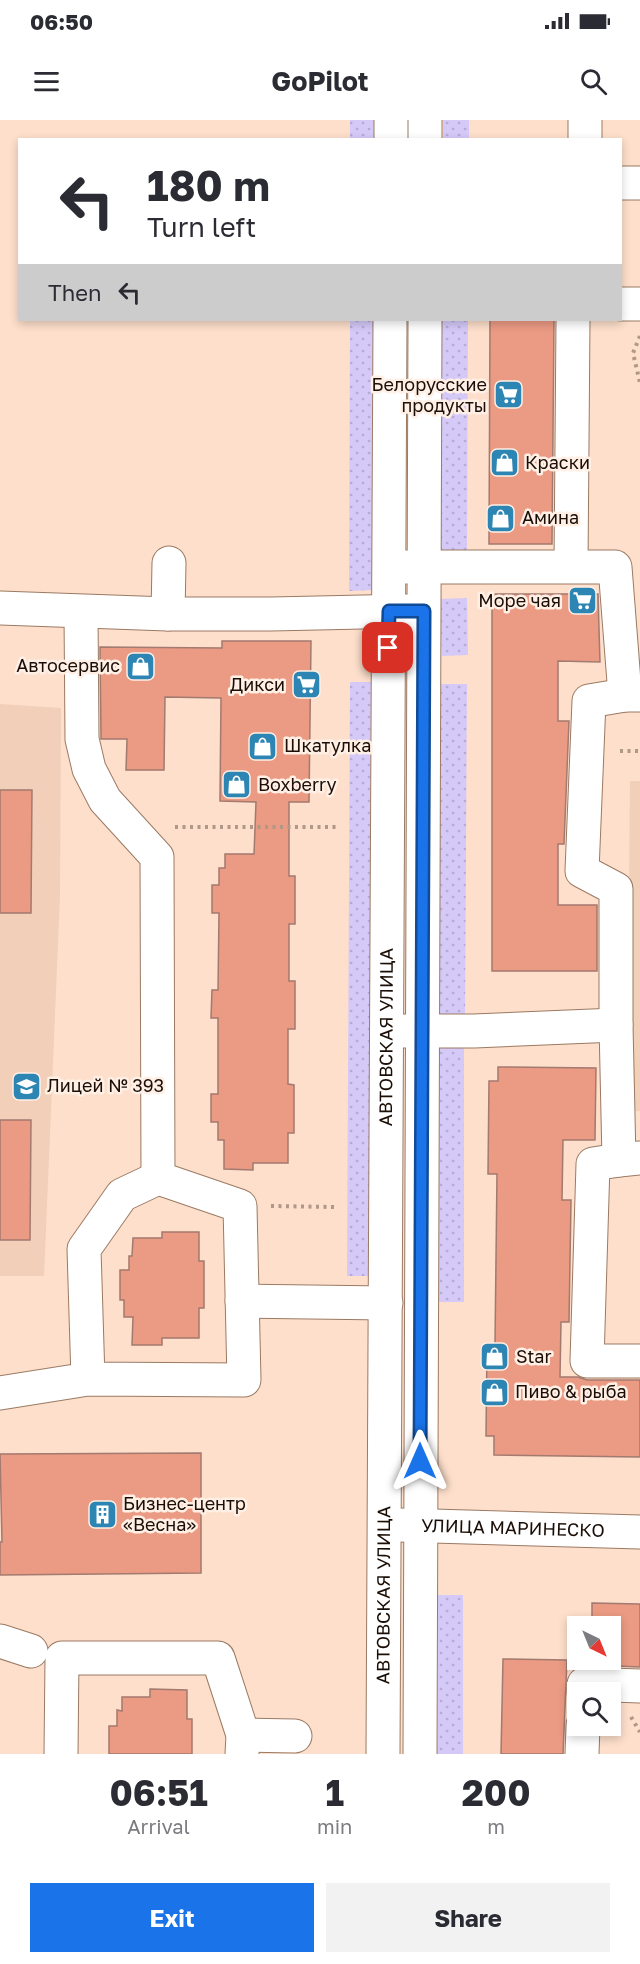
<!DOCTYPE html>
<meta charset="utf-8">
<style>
:root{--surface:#fff;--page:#f2f2f3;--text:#2b2b33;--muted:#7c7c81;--accent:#1a73e8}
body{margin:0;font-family:"Golos Text",sans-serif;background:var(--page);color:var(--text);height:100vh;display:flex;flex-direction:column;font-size:22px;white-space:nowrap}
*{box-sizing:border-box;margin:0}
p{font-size:20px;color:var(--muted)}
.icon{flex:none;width:33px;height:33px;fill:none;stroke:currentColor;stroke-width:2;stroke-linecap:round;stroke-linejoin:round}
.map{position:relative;height:1634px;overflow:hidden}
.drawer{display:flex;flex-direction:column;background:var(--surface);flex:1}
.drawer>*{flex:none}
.hud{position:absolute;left:18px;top:18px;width:604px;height:183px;border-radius:0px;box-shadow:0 3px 9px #0003;background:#fff;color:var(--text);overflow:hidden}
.needle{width:39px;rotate:137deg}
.fabs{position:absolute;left:567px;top:1496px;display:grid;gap:12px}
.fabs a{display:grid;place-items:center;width:54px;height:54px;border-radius:0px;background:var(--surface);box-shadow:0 3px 9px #0003;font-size:30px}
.pin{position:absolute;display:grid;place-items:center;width:51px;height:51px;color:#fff;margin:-26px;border-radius:12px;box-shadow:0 3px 9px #0006}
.me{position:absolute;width:66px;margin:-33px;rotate:0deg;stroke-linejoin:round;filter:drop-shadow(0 0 4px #0008)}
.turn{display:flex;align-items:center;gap:21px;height:126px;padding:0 30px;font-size:27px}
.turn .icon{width:78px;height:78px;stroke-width:2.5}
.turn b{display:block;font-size:42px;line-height:51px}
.then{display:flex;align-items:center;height:57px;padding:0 30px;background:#0003;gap:12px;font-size:22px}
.eta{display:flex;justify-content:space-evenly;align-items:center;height:102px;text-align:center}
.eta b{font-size:36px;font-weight:700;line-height:42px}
.cta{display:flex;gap:12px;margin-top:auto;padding:12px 30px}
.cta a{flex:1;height:69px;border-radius:0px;background:var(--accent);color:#fff;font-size:24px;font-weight:700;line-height:69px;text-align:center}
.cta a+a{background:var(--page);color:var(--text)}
.status{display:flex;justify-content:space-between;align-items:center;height:42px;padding:0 30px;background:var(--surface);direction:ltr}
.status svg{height:16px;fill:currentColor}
header{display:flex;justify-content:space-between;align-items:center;height:78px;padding:0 30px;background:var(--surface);font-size:27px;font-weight:700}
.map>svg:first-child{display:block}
.built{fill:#f1cfb8}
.grass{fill:url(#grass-dots)}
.building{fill:#eb9a83;stroke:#a27a6f;stroke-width:1.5}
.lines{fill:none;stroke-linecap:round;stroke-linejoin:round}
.minor-casing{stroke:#9b7a63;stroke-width:35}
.path{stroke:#b09888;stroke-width:4;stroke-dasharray:3 4.5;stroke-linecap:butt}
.minor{stroke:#fff;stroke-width:33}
.route-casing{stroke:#114b97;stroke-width:15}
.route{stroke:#1a73e8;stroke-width:10}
.labels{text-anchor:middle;stroke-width:5;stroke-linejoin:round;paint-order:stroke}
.poi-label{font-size:18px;fill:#1a0e06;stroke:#ffefe5;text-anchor:start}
.street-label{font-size:18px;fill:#1a0e06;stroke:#ffefe5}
</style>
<div class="status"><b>06:50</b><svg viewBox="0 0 49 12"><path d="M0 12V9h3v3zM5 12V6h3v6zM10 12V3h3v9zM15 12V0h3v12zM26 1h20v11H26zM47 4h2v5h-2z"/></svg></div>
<header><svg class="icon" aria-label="menu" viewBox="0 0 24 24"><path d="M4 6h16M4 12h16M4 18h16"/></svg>GoPilot<svg class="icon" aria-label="search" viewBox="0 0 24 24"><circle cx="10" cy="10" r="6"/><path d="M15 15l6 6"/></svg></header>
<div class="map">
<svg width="640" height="1634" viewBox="0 0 640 1634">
<defs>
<pattern id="grass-dots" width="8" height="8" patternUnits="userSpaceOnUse" patternTransform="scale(1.5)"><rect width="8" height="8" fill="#d5c9f8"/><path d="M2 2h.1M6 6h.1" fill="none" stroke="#b6abd3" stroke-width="1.8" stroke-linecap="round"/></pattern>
</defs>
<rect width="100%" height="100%" fill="#fddfcb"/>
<path class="built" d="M 0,584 L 61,588 L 60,776 L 44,1156 L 0,1156 Z
M 630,661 L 640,661 L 640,991 L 627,991 Z"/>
<path class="grass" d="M 350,0 L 374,0 L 374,19 L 350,19 Z
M 443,0 L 469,0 L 469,19 L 443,19 Z
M 350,200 L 373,200 L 372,470 L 349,471 Z
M 442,200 L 468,200 L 467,433 L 441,433 Z
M 467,478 L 468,535 L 442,536 L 440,479 Z
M 350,562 L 371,562 L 369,1156 L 347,1156 Z
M 441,564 L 467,564 L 465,895 L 439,895 Z
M 439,923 L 464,923 L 464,1182 L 439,1182 Z
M 438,1475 L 463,1475 L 463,1634 L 437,1634 Z"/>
<path class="building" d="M 490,200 L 554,200 L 552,424 L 489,424 Z
M 492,474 L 598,474 L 600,542 L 558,541 L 558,601 L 569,601 L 564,724 L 558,724 L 558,785 L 597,785 L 597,851 L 492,851 Z
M 222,521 L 311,521 L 309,682 L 289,682 L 289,756 L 295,756 L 295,804 L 289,804 L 289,861 L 295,861 L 295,909 L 288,909 L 288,964 L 294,965 L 294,1013 L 288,1013 L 288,1043 L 253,1043 L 253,1050 L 224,1049 L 224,1020 L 218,1020 L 218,1002 L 211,1002 L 211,974 L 218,974 L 218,898 L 211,898 L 212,870 L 218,870 L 219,793 L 212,793 L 212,765 L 219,765 L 219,748 L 225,748 L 225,734 L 254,734 L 256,682 L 220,681 L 221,578 L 165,577 L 164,650 L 126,650 L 127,619 L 101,619 L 101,617 L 100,527 L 222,528 Z
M 0,670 L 32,670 L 31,793 L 0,793 Z
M 498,947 L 596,948 L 595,1020 L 563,1020 L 562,1080 L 571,1080 L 569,1202 L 561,1202 L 560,1257 L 578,1257 L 587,1260 L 640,1260 L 640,1337 L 494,1335 L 494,1316 L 486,1316 L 487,1224 L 495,1224 L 497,1054 L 488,1054 L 489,961 L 498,961 Z
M 0,1000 L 31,1000 L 30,1120 L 0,1120 Z
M 162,1112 L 199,1112 L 199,1141 L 204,1141 L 204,1188 L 199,1188 L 199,1218 L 162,1218 L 162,1225 L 132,1225 L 133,1197 L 124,1197 L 124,1180 L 120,1180 L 120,1150 L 129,1150 L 129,1136 L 132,1136 L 133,1118 L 162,1118 Z
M 201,1333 L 201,1453 L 0,1455 L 0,1422 L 2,1422 L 0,1334 Z
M 592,1483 L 640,1484 L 640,1547 L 591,1545 L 591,1539 L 610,1539 L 610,1506 L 592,1506 Z
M 503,1539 L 567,1540 L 563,1634 L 501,1634 Z
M 150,1569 L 187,1570 L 187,1599 L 192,1599 L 192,1634 L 109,1634 L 109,1606 L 117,1606 L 117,1590 L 122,1591 L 122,1577 L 150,1577 Z"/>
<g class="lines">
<defs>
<g id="minor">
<path d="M 391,20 L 391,0"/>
<path d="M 425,20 L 425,0"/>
<path d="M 585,20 L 585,0"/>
<path d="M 621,63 L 640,63"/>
<path d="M 621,184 L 640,184"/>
<path d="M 571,446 L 573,200"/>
<path d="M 404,447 L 615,447 L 625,575 L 640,575"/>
<path d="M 0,488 L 168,494 L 271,494 L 409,491"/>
<path d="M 81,492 L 82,619 L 89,649 L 105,680 L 157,737 L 158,1058"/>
<path d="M 168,494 L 169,443"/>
<path d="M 616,905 L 616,769 L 582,751 L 589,581 L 625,575"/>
<path d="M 402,911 L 474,911 L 616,905 L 619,1040 L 640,1038"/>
<path d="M 619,1040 L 593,1044 L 587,1241 L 640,1241"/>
<path d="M 242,1181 L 386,1183"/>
<path d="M 0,1273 L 88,1259 L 244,1260 L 240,1086 L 158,1058 L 122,1075 L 84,1129 L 88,1259"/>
<path id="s1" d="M 399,1405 L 640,1412"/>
<path d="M 0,1521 L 31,1531"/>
<path d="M 584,1572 L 584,1564 L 640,1566"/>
<path d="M 243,1615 L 295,1616"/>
<path d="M 61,1634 L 62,1538 L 218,1538 L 243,1615 L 242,1634"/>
<path id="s2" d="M 383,1634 L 390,200"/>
<path d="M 420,1634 L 425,200"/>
<path d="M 582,1634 L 583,1605"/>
</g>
</defs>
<use href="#minor" class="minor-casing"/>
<path class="path" d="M 640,216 L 633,233 L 640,263
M 620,631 L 640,631
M 175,707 L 336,707
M 271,1086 L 334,1087
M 631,1597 L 640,1612"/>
<use href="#minor" class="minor"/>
</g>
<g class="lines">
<defs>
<path id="route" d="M 388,528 L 389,491 L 424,491 L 420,1341"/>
</defs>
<use href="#route" class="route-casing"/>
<use href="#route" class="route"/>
</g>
<defs>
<symbol id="supermarket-square" viewBox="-11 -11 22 22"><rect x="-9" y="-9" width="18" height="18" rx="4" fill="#2d85b3" stroke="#ffefe5"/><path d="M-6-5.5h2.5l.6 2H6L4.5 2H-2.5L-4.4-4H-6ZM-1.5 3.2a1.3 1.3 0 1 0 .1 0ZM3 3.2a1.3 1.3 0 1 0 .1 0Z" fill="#fff"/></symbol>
<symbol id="shop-square" viewBox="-11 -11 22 22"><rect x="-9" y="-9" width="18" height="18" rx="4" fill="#2d85b3" stroke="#ffefe5"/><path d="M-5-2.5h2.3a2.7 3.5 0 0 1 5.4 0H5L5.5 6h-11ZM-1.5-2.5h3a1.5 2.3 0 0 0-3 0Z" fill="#fff"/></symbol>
<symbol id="school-square" viewBox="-11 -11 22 22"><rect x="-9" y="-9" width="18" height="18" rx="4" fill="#2d85b3" stroke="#ffefe5"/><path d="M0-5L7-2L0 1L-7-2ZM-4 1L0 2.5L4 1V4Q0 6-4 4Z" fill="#fff"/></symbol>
<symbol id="building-square" viewBox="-11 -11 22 22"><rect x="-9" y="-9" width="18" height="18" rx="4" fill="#2d85b3" stroke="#ffefe5"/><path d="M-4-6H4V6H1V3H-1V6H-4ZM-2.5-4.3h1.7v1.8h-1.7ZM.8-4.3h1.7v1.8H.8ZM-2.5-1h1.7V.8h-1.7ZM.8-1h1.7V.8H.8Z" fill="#fff"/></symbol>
</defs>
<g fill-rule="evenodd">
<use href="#supermarket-square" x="492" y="258" width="33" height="33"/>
<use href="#shop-square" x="488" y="326" width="33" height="33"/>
<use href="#shop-square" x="484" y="382" width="33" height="33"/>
<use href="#supermarket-square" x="566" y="464" width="33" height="33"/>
<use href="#shop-square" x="124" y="530" width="33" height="33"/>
<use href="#supermarket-square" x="290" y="548" width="33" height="33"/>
<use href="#shop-square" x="246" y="610" width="33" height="33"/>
<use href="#shop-square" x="220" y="648" width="33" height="33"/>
<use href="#school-square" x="10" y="950" width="33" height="33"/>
<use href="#shop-square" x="478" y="1220" width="33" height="33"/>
<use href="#shop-square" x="478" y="1256" width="33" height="33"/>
<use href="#building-square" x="86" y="1378" width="33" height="33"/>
</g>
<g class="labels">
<g class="poi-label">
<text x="487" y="271" text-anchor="end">Белорусские<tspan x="487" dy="21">продукты</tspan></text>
<text x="525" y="349">Краски</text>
<text x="522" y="404">Амина</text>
<text x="561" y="487" text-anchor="end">Море чая</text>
<text x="120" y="552" text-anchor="end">Автосервис</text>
<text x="285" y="571" text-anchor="end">Дикси</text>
<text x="284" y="632">Шкатулка</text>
<text x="258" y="671">Boxberry</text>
<text x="47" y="972">Лицей № 393</text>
<text x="516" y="1243">Star</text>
<text x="515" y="1278">Пиво &amp; рыба</text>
<text x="123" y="1390">Бизнес-центр<tspan x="123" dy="21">«Весна»</tspan></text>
</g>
<g class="street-label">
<text dy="6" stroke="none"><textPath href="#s2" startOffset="717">АВТОВСКАЯ УЛИЦА</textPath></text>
<text dy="6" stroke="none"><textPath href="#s1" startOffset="114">УЛИЦА МАРИНЕСКО</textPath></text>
<text dy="6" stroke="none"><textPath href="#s2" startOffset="159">АВТОВСКАЯ УЛИЦА</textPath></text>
</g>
</g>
</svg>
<div class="fabs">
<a><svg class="needle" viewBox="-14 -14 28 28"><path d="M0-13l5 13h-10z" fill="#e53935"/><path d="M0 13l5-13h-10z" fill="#7c7c81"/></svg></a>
<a><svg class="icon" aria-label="search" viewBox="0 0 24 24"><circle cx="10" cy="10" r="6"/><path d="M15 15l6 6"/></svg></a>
</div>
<div class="pin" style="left:388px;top:528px;background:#d93025"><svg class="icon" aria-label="arrive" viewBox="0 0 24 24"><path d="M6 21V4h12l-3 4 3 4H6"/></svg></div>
<svg class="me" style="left:420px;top:1341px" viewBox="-20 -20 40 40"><path d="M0-17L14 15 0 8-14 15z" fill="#1a73e8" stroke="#fff" stroke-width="4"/></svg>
<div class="hud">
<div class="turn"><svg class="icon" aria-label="left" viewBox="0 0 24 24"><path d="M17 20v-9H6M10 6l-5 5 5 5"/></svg><div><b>180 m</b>Turn left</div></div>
<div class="then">Then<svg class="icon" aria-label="left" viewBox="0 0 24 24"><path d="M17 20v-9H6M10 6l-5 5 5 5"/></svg></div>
</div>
</div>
<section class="drawer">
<div class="eta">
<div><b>06:51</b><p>Arrival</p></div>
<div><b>1</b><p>min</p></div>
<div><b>200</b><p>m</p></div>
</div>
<div class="cta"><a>Exit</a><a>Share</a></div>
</section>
